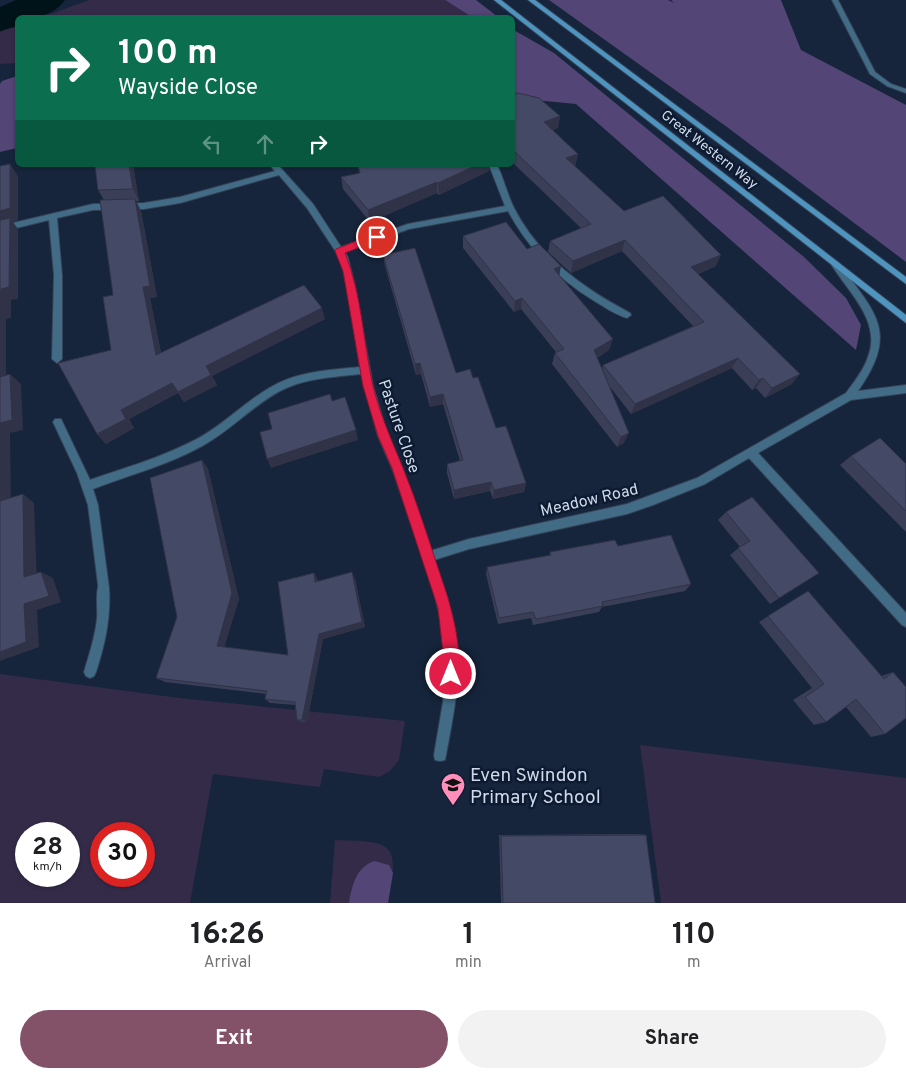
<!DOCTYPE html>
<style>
:root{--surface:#fff;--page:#f2f2f2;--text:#202124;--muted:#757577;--accent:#845268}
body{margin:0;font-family:Overpass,sans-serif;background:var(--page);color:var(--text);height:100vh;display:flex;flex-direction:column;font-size:19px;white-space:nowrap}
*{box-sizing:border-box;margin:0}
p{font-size:16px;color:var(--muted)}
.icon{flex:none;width:28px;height:28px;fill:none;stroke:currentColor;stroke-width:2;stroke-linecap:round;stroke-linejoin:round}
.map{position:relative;height:903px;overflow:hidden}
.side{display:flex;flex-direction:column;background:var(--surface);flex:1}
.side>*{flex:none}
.banner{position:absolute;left:15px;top:15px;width:500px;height:152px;border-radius:8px;box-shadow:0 1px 4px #0004;background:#0b6e4f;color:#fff;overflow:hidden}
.speed{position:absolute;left:15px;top:822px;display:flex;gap:10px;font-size:25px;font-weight:700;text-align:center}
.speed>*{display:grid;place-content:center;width:65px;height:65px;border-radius:50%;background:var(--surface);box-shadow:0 1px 4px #0004;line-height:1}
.speed small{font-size:12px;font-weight:400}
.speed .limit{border:8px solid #d22;background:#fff;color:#111}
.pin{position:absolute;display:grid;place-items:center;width:42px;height:42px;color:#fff;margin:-21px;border:2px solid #fff;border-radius:50%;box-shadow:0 1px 5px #0007}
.me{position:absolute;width:55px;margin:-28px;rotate:0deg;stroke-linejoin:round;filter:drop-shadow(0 0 4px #0008)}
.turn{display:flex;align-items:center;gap:18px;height:105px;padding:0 20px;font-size:22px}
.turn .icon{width:65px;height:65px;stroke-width:2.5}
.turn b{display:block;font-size:35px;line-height:42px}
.lanes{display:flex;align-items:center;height:48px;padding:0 20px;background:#0003;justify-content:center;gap:25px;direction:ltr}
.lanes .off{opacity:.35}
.eta{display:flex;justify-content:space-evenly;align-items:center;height:85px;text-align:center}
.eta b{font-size:30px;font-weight:700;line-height:35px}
.action{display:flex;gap:10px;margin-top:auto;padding:10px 20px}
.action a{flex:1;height:58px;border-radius:30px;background:var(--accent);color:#fff;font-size:20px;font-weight:700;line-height:58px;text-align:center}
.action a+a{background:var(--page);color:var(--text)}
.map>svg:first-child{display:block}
.green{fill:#342b49;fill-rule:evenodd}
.forest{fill:#534575}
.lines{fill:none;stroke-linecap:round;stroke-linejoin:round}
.river{fill:#001318;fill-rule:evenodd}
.lane-casing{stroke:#344257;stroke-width:2}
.street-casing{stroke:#344257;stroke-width:2}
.secondary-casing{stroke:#344257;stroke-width:2}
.lane{fill:#426c86;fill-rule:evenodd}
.street{fill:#426c86;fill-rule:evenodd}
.secondary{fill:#4e94be;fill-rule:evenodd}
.wall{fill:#3a3f57}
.shaded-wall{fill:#303347}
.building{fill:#444965;stroke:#303347}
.route{fill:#e11d48;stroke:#92132f}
.labels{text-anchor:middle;stroke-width:5;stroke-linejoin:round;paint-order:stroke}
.far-street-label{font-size:14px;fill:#cfd9e8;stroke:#0c1b31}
.street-label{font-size:16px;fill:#cfd9e8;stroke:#0c1b31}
.near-poi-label{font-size:19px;fill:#cfd9e8;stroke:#0c1b31;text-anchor:start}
</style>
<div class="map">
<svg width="906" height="903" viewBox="0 0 906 903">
<rect width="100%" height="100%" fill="#16253b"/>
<path class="green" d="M 89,0 L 445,0 L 472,17 L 40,18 Z
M 17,25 L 17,63 L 0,64 L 0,32 Z
M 0,674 L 179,698 L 405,721 L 399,760 L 390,771 L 379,777 L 324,769 L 320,787 L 213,774 L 190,903 L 0,903 ZM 26,834 L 69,834 L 69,876 L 26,876 ZM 101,834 L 144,834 L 144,876 L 101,876 Z
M 640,745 L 906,778 L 906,903 L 661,903 Z
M 335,840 C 395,842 399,842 388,903 L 330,903 Z"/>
<path class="forest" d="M 445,0 L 476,0 L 498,17 L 472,17 Z
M 549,0 L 668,0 L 674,3 L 671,0 L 781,0 L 801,50 L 906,105 L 906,262 L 727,127 Z
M 512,29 L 554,53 L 804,257 L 846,298 L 861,325 L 856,350 L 576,104 L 513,98 Z
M 17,76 L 17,148 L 0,152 L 0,84 L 2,81 Z
M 374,861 L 389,865 L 393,873 L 388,903 L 349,903 C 352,885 356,868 374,861 Z"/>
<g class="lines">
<path class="river" d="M 16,0 L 65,0 C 54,16 35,18 18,18 L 18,26 L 0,31 L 0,7 Z"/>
<defs>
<path id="lane" d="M 832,0 L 838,0 L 875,72 L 891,84 L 906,89 L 906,93 L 887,86 L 870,74 Z
M 103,583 L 107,584 L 109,588 C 111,618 105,644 96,672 L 94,676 L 90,678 L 86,676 L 84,672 C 89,655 95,637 97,619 C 98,608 95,594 99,584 Z"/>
<path id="street" d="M 270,165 L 278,165 L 313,204 L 341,247 L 408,224 L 505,206 L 489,165 L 497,165 C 504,179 507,194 514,208 C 539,257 583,288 630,313 L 631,315 L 627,318 C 616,315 606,308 596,302 C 558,279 529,250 508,211 L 409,229 L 345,252 L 348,258 L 355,286 L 373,386 L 388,436 L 402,468 L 430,551 L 469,539 L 627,504 L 697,478 L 846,393 C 854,382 864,370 868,357 C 882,321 848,292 831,264 L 832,262 L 838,262 C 875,313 900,331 858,391 L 906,385 L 906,393 L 851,400 L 758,453 L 906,613 L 906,627 L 902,625 L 749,458 L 705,484 L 653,505 L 627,514 L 469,549 L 434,560 C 446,591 456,623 458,656 C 459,689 452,723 446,755 L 445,760 L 440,761 L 435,760 L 434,755 L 443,702 L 446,657 L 443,630 L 433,588 L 392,468 L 378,436 L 361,374 C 334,377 305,378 280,391 C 252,406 230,431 202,446 C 168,465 129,475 93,489 L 98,505 L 109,588 L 107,592 L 103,593 L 99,592 L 88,505 L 77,473 L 53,422 L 55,419 L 61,419 L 90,480 C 124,468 160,458 193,441 C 222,427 244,402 271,387 C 298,371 330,370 360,367 L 347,286 L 340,258 L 307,208 L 279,175 L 180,203 L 144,209 L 93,210 L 57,218 L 62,275 L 62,359 L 57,363 L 52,359 L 54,275 L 49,220 L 0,232 L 0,226 L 93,204 L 144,203 L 180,197 L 275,171 Z"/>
<path id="secondary" d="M 494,0 L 501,0 L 906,315 L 906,323 Z
M 528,0 L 535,0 L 906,277 L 906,284 Z"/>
</defs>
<use href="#lane" class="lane-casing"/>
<use href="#street" class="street-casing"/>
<use href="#secondary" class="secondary-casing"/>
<use href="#lane" class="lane"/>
<use href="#street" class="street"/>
<use href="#secondary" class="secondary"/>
</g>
<path class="wall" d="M 512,96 L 560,116 L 558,128 L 552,130 L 578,154 L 575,166 L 624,211 L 716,266 L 698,274 L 792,384 L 765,398 L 756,388 L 752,390 L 732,368 L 631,414 L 610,387 L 624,443 L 617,447 L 552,364 L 555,353 L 556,352 L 521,309 L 514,312 L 463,248 L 463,236 L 527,249 L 559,275 L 609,350 L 597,358 L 602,368 L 603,365 L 693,326 L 622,251 L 571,273 L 548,252 L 550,241 L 581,228 L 512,162 Z
M 95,165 L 133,165 L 139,201 L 136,201 L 141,211 L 157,297 L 150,298 L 161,353 L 325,319 L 212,376 L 217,385 L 184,402 L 178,393 L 129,419 L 134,428 L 106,444 L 97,434 L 111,350 L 113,295 L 104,200 L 98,190 Z
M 358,165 L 489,171 L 439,195 L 437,193 L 370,222 L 343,189 L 341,177 L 359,173 Z
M 383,255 L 456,373 L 473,378 L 496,428 L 526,483 L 524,492 L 493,499 L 490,491 L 454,499 L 447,473 L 447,464 L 460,461 L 443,404 L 430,407 L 421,374 L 416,375 L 385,266 Z
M 851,456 L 906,464 L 906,532 L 840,465 Z
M 202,460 L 208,469 L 239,599 L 224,647 L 288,655 L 314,573 L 318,581 L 355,579 L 365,627 L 323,639 L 307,722 L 302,722 L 297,720 L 295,705 L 270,703 L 265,699 L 266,694 L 165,682 L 156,678 L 177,617 Z
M 726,512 L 819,573 L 770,604 L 730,555 L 740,547 L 718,520 Z
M 618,546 L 691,584 L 685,591 L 602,607 L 599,612 L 533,625 L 531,618 L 498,624 L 486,574 L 487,567 L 549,556 L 550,552 Z
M 808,591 L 881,676 L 893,672 L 885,734 L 871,737 L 846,707 L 826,722 L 814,725 L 793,700 L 812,688 L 759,622 Z
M 636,834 L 646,835 L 655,903 L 501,903 L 499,835 Z"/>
<path class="shaded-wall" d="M 560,116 L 558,128 L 543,134 L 544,122 Z
M 578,154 L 575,166 L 564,170 L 566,158 Z
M 10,164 L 18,176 L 18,220 L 13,222 L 18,229 L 18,299 L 11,300 L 11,318 L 6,319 L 6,388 L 0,382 L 0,211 Z
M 129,165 L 133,165 L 139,201 L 133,189 Z
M 477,165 L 489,165 L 489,171 L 439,195 L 438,183 Z
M 437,182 L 437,193 L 370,222 L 368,210 Z
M 135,199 L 141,211 L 157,297 L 150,298 L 163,365 L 156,355 L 143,287 Z
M 625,240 L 622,251 L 571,273 L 573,261 Z
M 721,255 L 716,266 L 686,278 L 691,267 Z
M 561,266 L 559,277 L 554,269 Z
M 522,298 L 521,309 L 514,312 L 515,301 Z
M 322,308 L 325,319 L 212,376 L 217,385 L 184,402 L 178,393 L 129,419 L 134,428 L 106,444 L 97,434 L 121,410 L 172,383 Z
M 613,339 L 609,350 L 591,361 L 594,350 Z
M 738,358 L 732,368 L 631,414 L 635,404 Z
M 420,363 L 421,374 L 416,375 L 415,364 Z
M 10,374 L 21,384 L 23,430 L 10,433 L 11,509 L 0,502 L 0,423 Z
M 800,374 L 792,384 L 765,398 L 772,388 Z
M 763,378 L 756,388 L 752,390 L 759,380 Z
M 443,394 L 443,404 L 430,407 L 430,397 Z
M 356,430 L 358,440 L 271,468 L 267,459 Z
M 629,433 L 624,443 L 617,447 L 621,437 Z
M 202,460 L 208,469 L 239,599 L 223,651 L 217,646 Z
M 491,482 L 490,491 L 454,499 L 454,490 Z
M 526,483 L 524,492 L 493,499 L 494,490 Z
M 23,494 L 34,503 L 37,583 L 24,577 Z
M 41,572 L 53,578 L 61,602 L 37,610 L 39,647 L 0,661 L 0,652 Z
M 352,572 L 355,579 L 365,627 L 323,639 L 307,722 L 302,720 L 319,634 Z
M 314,573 L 317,579 L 319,588 L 315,582 Z"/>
<path class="building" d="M 518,93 L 539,98 L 560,116 L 544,122 L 578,154 L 566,158 L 624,211 L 663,196 L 721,255 L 691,267 L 800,374 L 772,388 L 763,378 L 759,380 L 738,358 L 635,404 L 603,365 L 704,322 L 625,240 L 573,261 L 550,241 L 591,224 L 512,149 L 512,96 Z
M 10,164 L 10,208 L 0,211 L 0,166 Z
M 95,165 L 129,165 L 133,189 L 98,190 Z
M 358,165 L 477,165 L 438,183 L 437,182 L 368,210 L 341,177 L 360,173 Z
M 135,199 L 150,286 L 143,287 L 156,355 L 304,285 L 322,308 L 206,366 L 211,375 L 178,392 L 172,383 L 121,410 L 126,419 L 97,434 L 58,363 L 111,350 L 103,297 L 113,295 L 100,200 Z
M 10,218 L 9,287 L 1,289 L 0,307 L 0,220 Z
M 506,222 L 527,249 L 539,244 L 561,266 L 554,269 L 613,339 L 594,350 L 629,433 L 621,437 L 555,353 L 564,349 L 522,298 L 515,301 L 463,236 Z
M 415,248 L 456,373 L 470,369 L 473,378 L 478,377 L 496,428 L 506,426 L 526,483 L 494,490 L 491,482 L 454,490 L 447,464 L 463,460 L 443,394 L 430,397 L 420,363 L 415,364 L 383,255 Z
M 10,374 L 12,420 L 0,423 L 0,377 Z
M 330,394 L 332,401 L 345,397 L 356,430 L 267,459 L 260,432 L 272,429 L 268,413 Z
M 880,438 L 906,464 L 906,511 L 851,456 Z
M 202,460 L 232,593 L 217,646 L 288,655 L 278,582 L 314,573 L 315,582 L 352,572 L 362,622 L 319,634 L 302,720 L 297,720 L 295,702 L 265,699 L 267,691 L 156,678 L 177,617 L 150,478 Z
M 23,494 L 24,577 L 41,572 L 49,596 L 24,604 L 26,642 L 0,652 L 0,501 Z
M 752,497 L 819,573 L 779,598 L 738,548 L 750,541 L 726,512 Z
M 671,535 L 691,584 L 602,602 L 603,606 L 536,619 L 533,612 L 499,618 L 487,567 L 551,555 L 550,552 L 615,540 L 618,546 Z
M 808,591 L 884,679 L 893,672 L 906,687 L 906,718 L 885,734 L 856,699 L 826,722 L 805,697 L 824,684 L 768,616 Z
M 646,835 L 655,903 L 503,903 L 501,836 Z"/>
<path class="route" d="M 377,233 L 380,234 L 380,239 L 345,253 C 362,295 363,342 373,386 C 380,415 392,441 403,468 C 418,505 430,544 443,583 C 451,605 465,657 456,679 L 451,681 L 446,679 L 438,608 L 392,468 L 378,436 L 363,386 L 343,271 L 335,251 L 336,249 Z"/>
<defs>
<symbol id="school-pin" viewBox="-11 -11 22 30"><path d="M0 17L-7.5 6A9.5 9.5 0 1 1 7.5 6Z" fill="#ff8eba" stroke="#0c1b31"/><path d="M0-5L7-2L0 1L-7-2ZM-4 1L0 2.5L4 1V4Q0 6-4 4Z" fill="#111"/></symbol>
</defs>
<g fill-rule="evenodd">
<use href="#school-pin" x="439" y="771" width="28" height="38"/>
</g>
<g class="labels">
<g class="far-street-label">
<text transform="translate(710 149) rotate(38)" y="5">Great Western Way</text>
</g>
<g class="street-label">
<text transform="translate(400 426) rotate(71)" y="6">Pasture Close</text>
<text transform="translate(589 499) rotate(-13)" y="6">Meadow Road</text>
</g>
<g class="near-poi-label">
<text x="470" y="781">Even Swindon<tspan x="470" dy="22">Primary School</tspan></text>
</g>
</g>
</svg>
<div class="speed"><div>28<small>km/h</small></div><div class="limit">30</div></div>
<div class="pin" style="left:377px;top:237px;background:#d93025"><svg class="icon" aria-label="arrive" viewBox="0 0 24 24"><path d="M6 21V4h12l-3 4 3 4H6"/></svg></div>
<svg class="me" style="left:451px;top:674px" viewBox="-20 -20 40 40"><circle r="17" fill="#e11d48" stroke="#fff" stroke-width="3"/><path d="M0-11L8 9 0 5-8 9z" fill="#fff"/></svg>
<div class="banner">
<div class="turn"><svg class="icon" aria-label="right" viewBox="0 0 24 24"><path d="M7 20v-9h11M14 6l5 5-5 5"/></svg><div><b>100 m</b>Wayside Close</div></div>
<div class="lanes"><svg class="icon off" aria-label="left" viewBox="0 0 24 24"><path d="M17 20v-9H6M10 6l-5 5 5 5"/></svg><svg class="icon off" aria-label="ahead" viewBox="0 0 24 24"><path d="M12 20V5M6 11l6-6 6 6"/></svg><svg class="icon" aria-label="right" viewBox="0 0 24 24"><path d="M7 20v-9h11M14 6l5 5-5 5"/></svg></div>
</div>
</div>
<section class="side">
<div class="eta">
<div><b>16:26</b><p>Arrival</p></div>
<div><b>1</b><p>min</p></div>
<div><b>110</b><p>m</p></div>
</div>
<div class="action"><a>Exit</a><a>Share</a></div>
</section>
